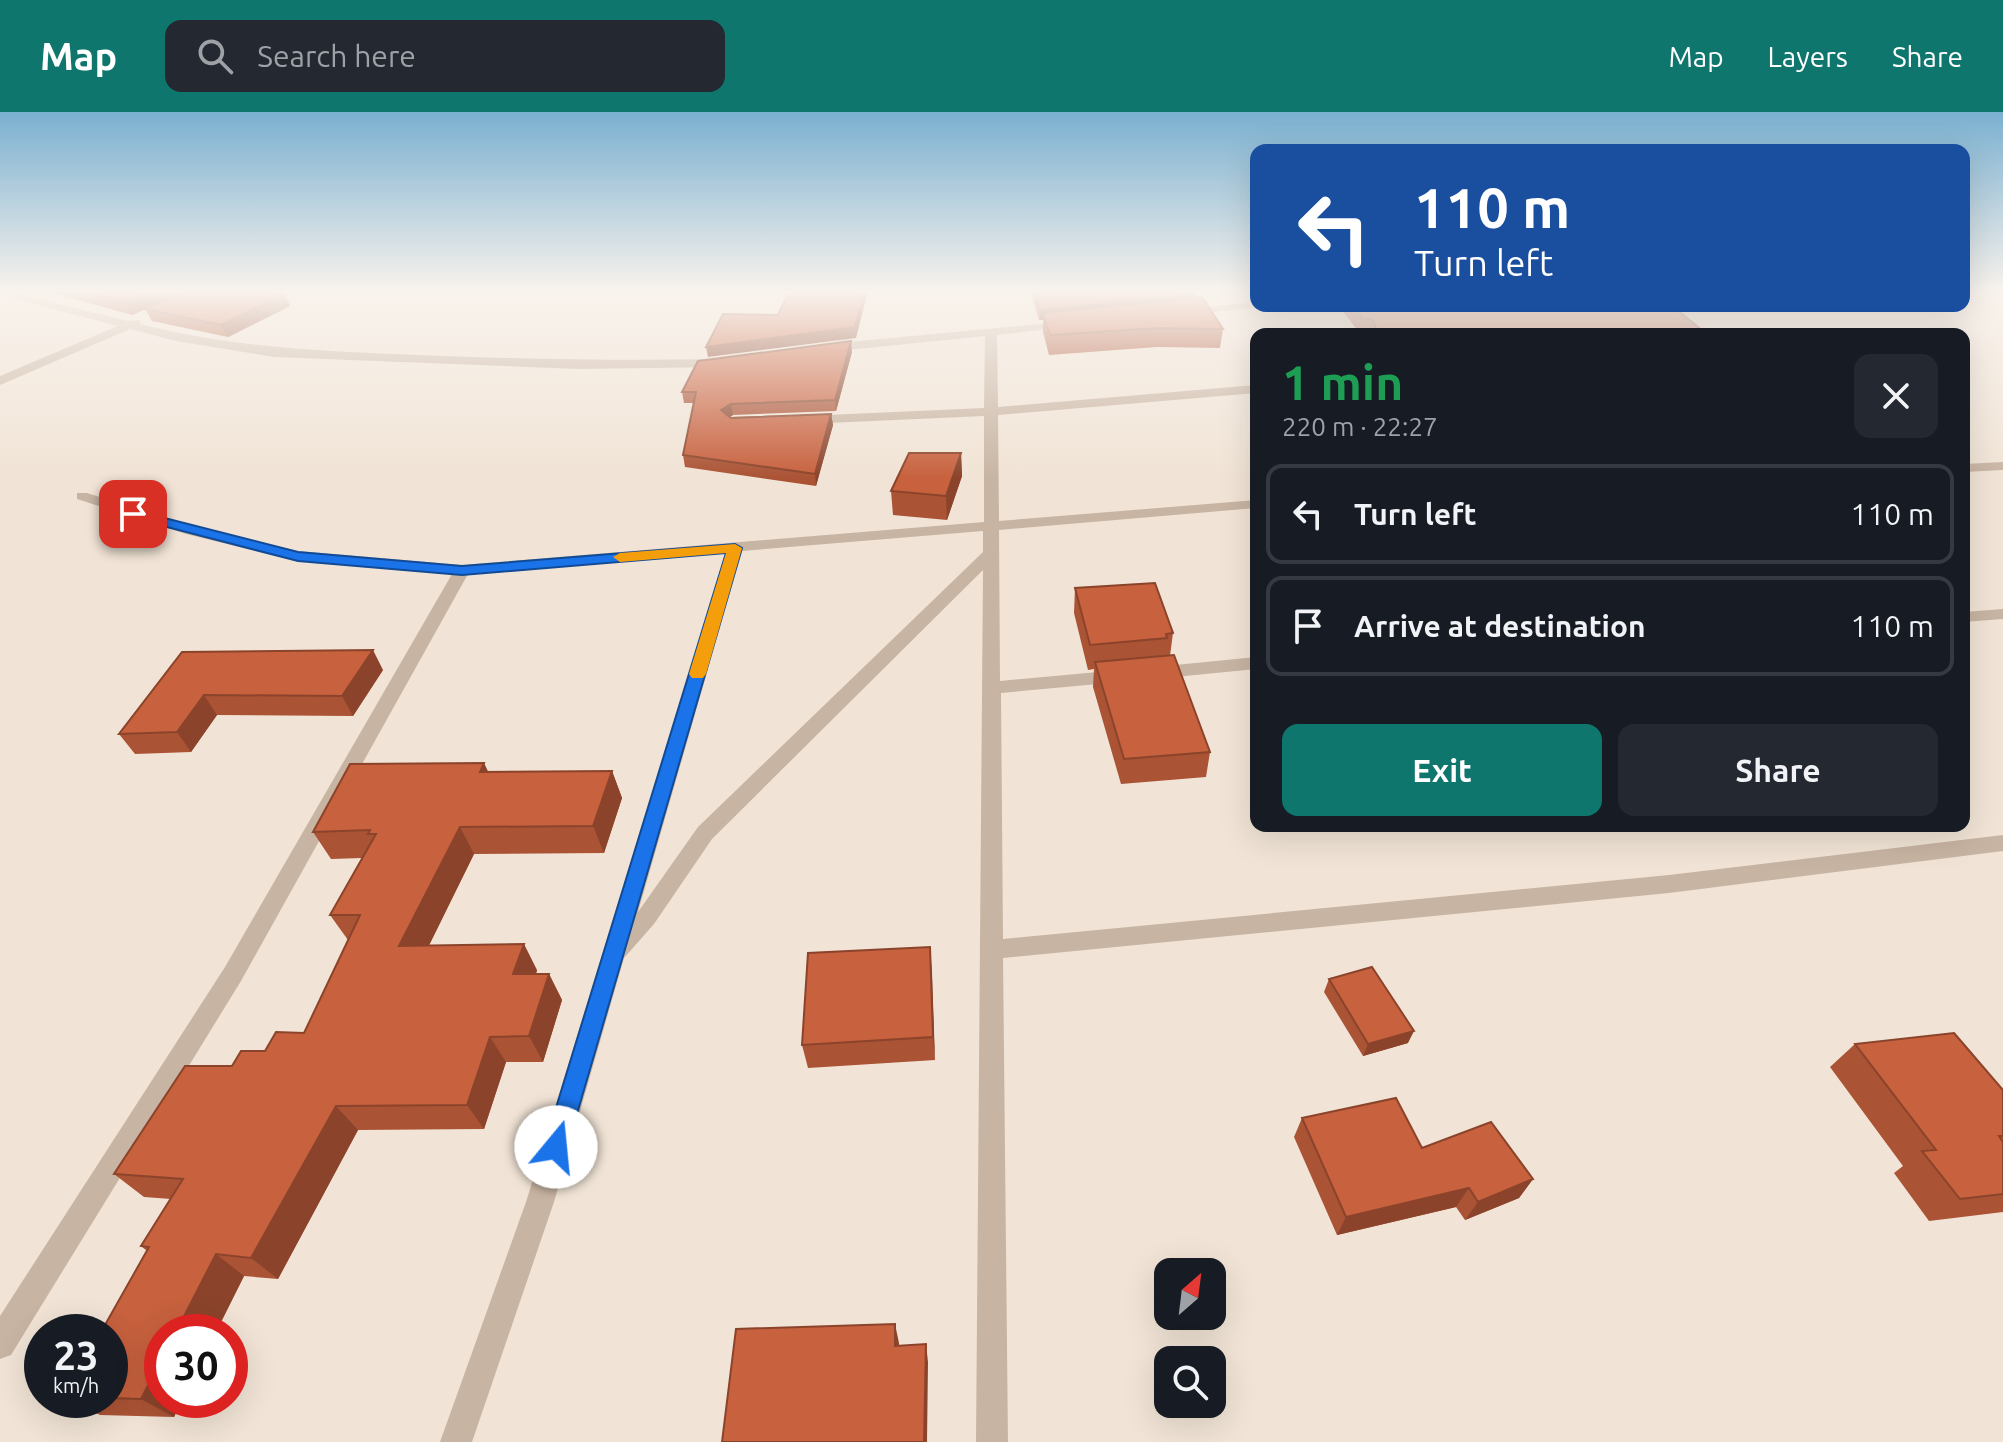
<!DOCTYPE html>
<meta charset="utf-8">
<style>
:root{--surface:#171b24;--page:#242831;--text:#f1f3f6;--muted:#9ea1a6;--line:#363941;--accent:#0f766e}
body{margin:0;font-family:Ubuntu,sans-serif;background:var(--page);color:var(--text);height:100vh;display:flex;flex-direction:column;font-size:30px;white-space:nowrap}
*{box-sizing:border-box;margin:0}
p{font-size:26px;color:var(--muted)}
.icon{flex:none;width:44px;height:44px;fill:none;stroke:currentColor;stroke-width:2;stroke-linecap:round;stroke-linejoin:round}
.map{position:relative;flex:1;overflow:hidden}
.panel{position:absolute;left:1250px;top:216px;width:720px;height:504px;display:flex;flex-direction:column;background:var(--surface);border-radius:16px;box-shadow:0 8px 32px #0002}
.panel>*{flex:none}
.guide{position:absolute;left:1250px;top:32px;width:720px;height:168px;border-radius:16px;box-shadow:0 8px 32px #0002;background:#1a4fa0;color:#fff;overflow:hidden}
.needle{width:52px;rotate:28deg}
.buttons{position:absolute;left:1154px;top:1146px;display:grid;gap:16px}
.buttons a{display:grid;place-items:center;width:72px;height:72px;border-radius:16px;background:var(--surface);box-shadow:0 8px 32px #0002;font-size:40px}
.speed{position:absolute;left:24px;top:1202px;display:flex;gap:16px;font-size:40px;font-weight:700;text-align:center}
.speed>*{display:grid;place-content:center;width:104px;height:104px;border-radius:50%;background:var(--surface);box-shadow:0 8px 32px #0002;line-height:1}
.speed small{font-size:20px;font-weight:400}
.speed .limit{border:12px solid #d22;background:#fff;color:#111}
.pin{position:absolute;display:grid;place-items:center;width:68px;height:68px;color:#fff;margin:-34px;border-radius:16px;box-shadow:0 4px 12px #0006}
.me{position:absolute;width:88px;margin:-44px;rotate:17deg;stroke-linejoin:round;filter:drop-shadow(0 0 6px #0008)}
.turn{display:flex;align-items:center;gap:28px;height:168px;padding:0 32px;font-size:36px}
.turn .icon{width:104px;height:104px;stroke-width:2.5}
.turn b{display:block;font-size:56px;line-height:68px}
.round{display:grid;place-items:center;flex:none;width:84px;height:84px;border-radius:16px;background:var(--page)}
.head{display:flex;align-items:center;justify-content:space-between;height:136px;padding:0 32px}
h1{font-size:48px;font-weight:700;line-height:60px;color:#1e9e55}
.action{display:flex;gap:16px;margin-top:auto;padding:16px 32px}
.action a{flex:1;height:92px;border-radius:16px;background:var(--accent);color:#fff;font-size:32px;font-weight:700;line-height:92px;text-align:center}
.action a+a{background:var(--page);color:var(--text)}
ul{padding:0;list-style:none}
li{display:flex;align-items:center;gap:24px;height:100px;margin:0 16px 12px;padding:0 16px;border:4px solid var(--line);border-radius:16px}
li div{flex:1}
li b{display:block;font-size:30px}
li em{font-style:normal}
header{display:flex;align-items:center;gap:48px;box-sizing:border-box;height:112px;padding:0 40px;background:var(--accent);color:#fff}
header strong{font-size:38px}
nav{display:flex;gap:44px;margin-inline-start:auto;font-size:28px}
.search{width:560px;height:72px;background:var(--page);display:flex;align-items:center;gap:20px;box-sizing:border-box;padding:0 28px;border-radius:16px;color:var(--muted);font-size:30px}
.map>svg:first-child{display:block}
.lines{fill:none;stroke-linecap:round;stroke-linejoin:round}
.street{fill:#c8b4a2;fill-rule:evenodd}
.wall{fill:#ab5335}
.shaded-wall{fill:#8b442b}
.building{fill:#c7613e;stroke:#8b442b;stroke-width:2}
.route{fill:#1a73e8;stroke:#114b97;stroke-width:2}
.slow{fill:#f59e0b}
</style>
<header>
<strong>Map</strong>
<div class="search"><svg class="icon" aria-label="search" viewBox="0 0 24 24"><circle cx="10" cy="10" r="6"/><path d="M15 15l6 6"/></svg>Search here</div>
<nav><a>Map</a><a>Layers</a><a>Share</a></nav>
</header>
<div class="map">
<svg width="2003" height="1330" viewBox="0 0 2003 1330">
<rect width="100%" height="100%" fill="#f1e4d6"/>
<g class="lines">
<path class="street" d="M 0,180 L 11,180 L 128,209 L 140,208 L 140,212 C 233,236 322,239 417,243 C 518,247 619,249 720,247 L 726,251 L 720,255 L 579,257 L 274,245 L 176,229 L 130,217 L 0,273 L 0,264 L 118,214 L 0,183 Z
M 1256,190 L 1260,195 L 1186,203 L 1180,200 L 1186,197 Z
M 1070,209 L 1074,210 L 1074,214 L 997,223 L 998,295 L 1256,273 L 1256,281 L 998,303 L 999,409 L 1256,388 L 1256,396 L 999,418 L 1000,569 L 1120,558 L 1129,564 L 1120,570 L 1001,581 L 1003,827 L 1669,763 L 2003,723 L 2003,739 L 1669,781 L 1003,846 L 1008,1330 L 976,1330 L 983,458 L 712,727 L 654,812 L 624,846 L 554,1090 L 472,1330 L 440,1330 L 526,1090 L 726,441 L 468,462 L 241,869 L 11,1243 L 0,1247 L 0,1204 L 225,855 L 452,462 L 298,449 L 186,422 L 77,387 L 77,381 L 87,381 L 195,415 L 298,439 L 462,453 L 984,410 L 984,304 L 805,312 L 798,308 L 805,304 L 984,296 L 985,224 L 828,240 L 822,236 L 828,232 ZM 983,419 L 983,440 L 698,715 L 638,800 L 742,439 Z
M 2003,350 L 2003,358 L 1964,360 L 1964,352 Z
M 2003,497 L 2003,507 L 1964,510 L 1964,500 Z
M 1256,545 L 1256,557 L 1155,567 L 1146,561 L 1155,555 Z"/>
</g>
<path class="wall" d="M 49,180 L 272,180 L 290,194 L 228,225 L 152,209 L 145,197 L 132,203 Z
M 1031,180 L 1192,180 L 1194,183 L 1193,186 L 1223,217 L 1220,236 L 1157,235 L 1049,243 L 1043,220 L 1043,208 L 1039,208 Z
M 1339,194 L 1672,194 L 1707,222 L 1360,222 Z
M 852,240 L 836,299 L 733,303 L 730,305 L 831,302 L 833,313 L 816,374 L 685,355 L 683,343 L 694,291 L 684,291 L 682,280 Z
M 961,341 L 962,364 L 947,408 L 893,403 L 891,379 Z
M 1075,476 L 1173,521 L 1170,544 L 1210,640 L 1206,665 L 1121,672 L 1093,575 L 1094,557 L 1088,558 L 1074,501 Z
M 182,540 L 383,558 L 353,604 L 217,603 L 191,640 L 135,642 L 119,622 Z
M 612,659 L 622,686 L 604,741 L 474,742 L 429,833 L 537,858 L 536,862 L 549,862 L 562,888 L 543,950 L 506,950 L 484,1017 L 358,1018 L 278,1167 L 244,1164 L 216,1220 L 162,1220 L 162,1288 L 182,1288 L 174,1305 L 100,1303 L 70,1288 L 110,1288 L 110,1220 L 147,1139 L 141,1134 L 171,1087 L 144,1085 L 114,1062 L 232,954 L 304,921 L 348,828 L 330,803 L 362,746 L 331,747 L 313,720 L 488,660 Z
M 930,835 L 935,948 L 808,956 L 802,933 Z
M 1329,867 L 1408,931 L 1363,944 L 1324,880 Z
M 1855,932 L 2003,978 L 2003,1100 L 1929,1109 L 1894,1061 L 1903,1054 L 1830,955 Z
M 1302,1006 L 1422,1036 L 1533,1067 L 1519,1086 L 1465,1108 L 1456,1095 L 1337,1123 L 1294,1025 Z"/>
<path class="shaded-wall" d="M 152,180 L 186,180 L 132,203 L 125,191 Z
M 864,180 L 867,180 L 867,183 L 856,226 L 708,245 L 706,235 Z
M 285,181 L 290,194 L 228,225 L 221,213 Z
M 1194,183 L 1192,193 L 1043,201 L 1043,208 L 1039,208 L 1040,198 Z
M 851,229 L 852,240 L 836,299 L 835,288 Z
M 731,292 L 733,303 L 723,309 L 721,298 Z
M 831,302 L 833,313 L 816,374 L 815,362 Z
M 961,341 L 962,364 L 947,408 L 946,384 Z
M 373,538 L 383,558 L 353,604 L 342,584 Z
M 204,583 L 217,603 L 191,640 L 177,620 Z
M 484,651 L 497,678 L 480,660 Z
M 612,659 L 622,686 L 604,741 L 593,714 Z
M 460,715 L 474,742 L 416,860 L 399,834 Z
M 524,832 L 537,858 L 528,888 L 513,862 Z
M 930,835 L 932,860 L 935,948 L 933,925 Z
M 549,862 L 562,888 L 543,950 L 529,924 Z
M 1414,919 L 1408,931 L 1363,944 L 1368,932 Z
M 490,925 L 506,950 L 484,1017 L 467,993 Z
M 336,994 L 358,1018 L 278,1167 L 251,1146 Z
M 1533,1067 L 1519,1086 L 1465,1108 L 1478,1090 Z
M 1469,1076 L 1456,1095 L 1337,1123 L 1346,1105 Z
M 216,1142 L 244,1164 L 216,1220 L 176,1220 Z
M 895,1212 L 899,1231 L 898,1252 L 895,1234 Z
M 926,1232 L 928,1250 L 927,1330 L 924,1330 Z
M 162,1246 L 162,1288 L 182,1288 L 174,1305 L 141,1287 Z"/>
<path class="building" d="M 84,180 L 152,180 L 125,191 Z
M 182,180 L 272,180 L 285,181 L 221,213 L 145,197 Z
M 789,180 L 864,180 L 855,215 L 706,235 L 723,202 L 778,203 Z
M 1034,180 L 1192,180 L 1194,183 L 1040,198 Z
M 1202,185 L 1223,217 L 1159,216 L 1050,223 L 1043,201 Z
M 1354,194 L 1672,194 L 1707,222 L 1379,222 L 1372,207 L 1364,208 Z
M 851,229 L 835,288 L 731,292 L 721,298 L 731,306 L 831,302 L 815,362 L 683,343 L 696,280 L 682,280 L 698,249 Z
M 909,341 L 961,341 L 946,384 L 891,379 Z
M 1155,471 L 1173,521 L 1166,522 L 1167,526 L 1090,533 L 1075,476 Z
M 373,538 L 342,584 L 204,583 L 177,620 L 119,622 L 182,540 Z
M 1174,543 L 1210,640 L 1124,647 L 1095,550 Z
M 484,651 L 480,660 L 612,659 L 593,714 L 460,715 L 399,834 L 524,832 L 513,862 L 549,862 L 529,924 L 490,925 L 467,993 L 336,994 L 251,1146 L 216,1142 L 176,1220 L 162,1220 L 162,1246 L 141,1287 L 110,1286 L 110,1220 L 101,1220 L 149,1135 L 141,1134 L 183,1067 L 114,1062 L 185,954 L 232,954 L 241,939 L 265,939 L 276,920 L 304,921 L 360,803 L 330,803 L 376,722 L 368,722 L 370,718 L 313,720 L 350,652 Z
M 930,835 L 933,925 L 802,933 L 808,841 Z
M 1372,855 L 1414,919 L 1368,932 L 1329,867 Z
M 1954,921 L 2003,978 L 2003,1024 L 1999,1024 L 2003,1030 L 2003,1082 L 1960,1087 L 1922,1039 L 1936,1038 L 1855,932 Z
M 1396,986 L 1422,1036 L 1491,1010 L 1533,1067 L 1478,1090 L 1469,1076 L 1346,1105 L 1302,1006 Z
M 895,1212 L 895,1234 L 926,1232 L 924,1330 L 722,1330 L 736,1217 Z"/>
<linearGradient id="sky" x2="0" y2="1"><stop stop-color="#7ab0d0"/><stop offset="0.49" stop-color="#f9f3ed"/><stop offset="1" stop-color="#f9f3ed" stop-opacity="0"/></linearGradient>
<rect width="2003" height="366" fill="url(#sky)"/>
<path class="route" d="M 133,398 L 298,440 L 462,454 L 735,432 L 742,436 L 565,1043 L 556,1047 L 548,1043 L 544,1035 L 726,441 L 462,463 L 298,449 L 128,405 L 126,402 Z"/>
<path class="slow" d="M 735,432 L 742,436 L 706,562 L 703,566 L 692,566 L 689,562 L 726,441 L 620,450 L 613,445 L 620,441 Z"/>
</svg>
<div class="buttons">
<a><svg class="needle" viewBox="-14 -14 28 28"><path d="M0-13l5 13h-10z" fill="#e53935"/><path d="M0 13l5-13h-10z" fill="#9ea1a6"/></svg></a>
<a><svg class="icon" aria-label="search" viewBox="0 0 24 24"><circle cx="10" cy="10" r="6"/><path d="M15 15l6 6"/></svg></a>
</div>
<div class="speed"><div>23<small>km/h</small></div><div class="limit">30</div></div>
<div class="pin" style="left:133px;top:402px;background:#d93025"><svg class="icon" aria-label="arrive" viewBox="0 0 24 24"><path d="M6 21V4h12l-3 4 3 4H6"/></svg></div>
<svg class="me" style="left:556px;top:1035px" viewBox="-20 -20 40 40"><circle r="19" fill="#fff"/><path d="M0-13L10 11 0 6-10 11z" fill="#1a73e8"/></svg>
<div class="guide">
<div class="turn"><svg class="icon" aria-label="left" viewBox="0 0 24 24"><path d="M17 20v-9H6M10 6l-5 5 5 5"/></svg><div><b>110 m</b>Turn left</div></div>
</div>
<section class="panel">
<div class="head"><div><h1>1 min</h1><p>220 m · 22:27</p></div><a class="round"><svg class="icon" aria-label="close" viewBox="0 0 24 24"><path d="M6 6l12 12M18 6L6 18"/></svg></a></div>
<ul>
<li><svg class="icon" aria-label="left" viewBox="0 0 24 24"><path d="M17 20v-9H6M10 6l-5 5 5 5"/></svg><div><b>Turn left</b></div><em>110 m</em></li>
<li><svg class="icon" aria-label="arrive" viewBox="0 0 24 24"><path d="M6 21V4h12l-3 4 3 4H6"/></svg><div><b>Arrive at destination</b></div><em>110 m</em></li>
</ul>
<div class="action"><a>Exit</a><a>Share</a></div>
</section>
</div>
